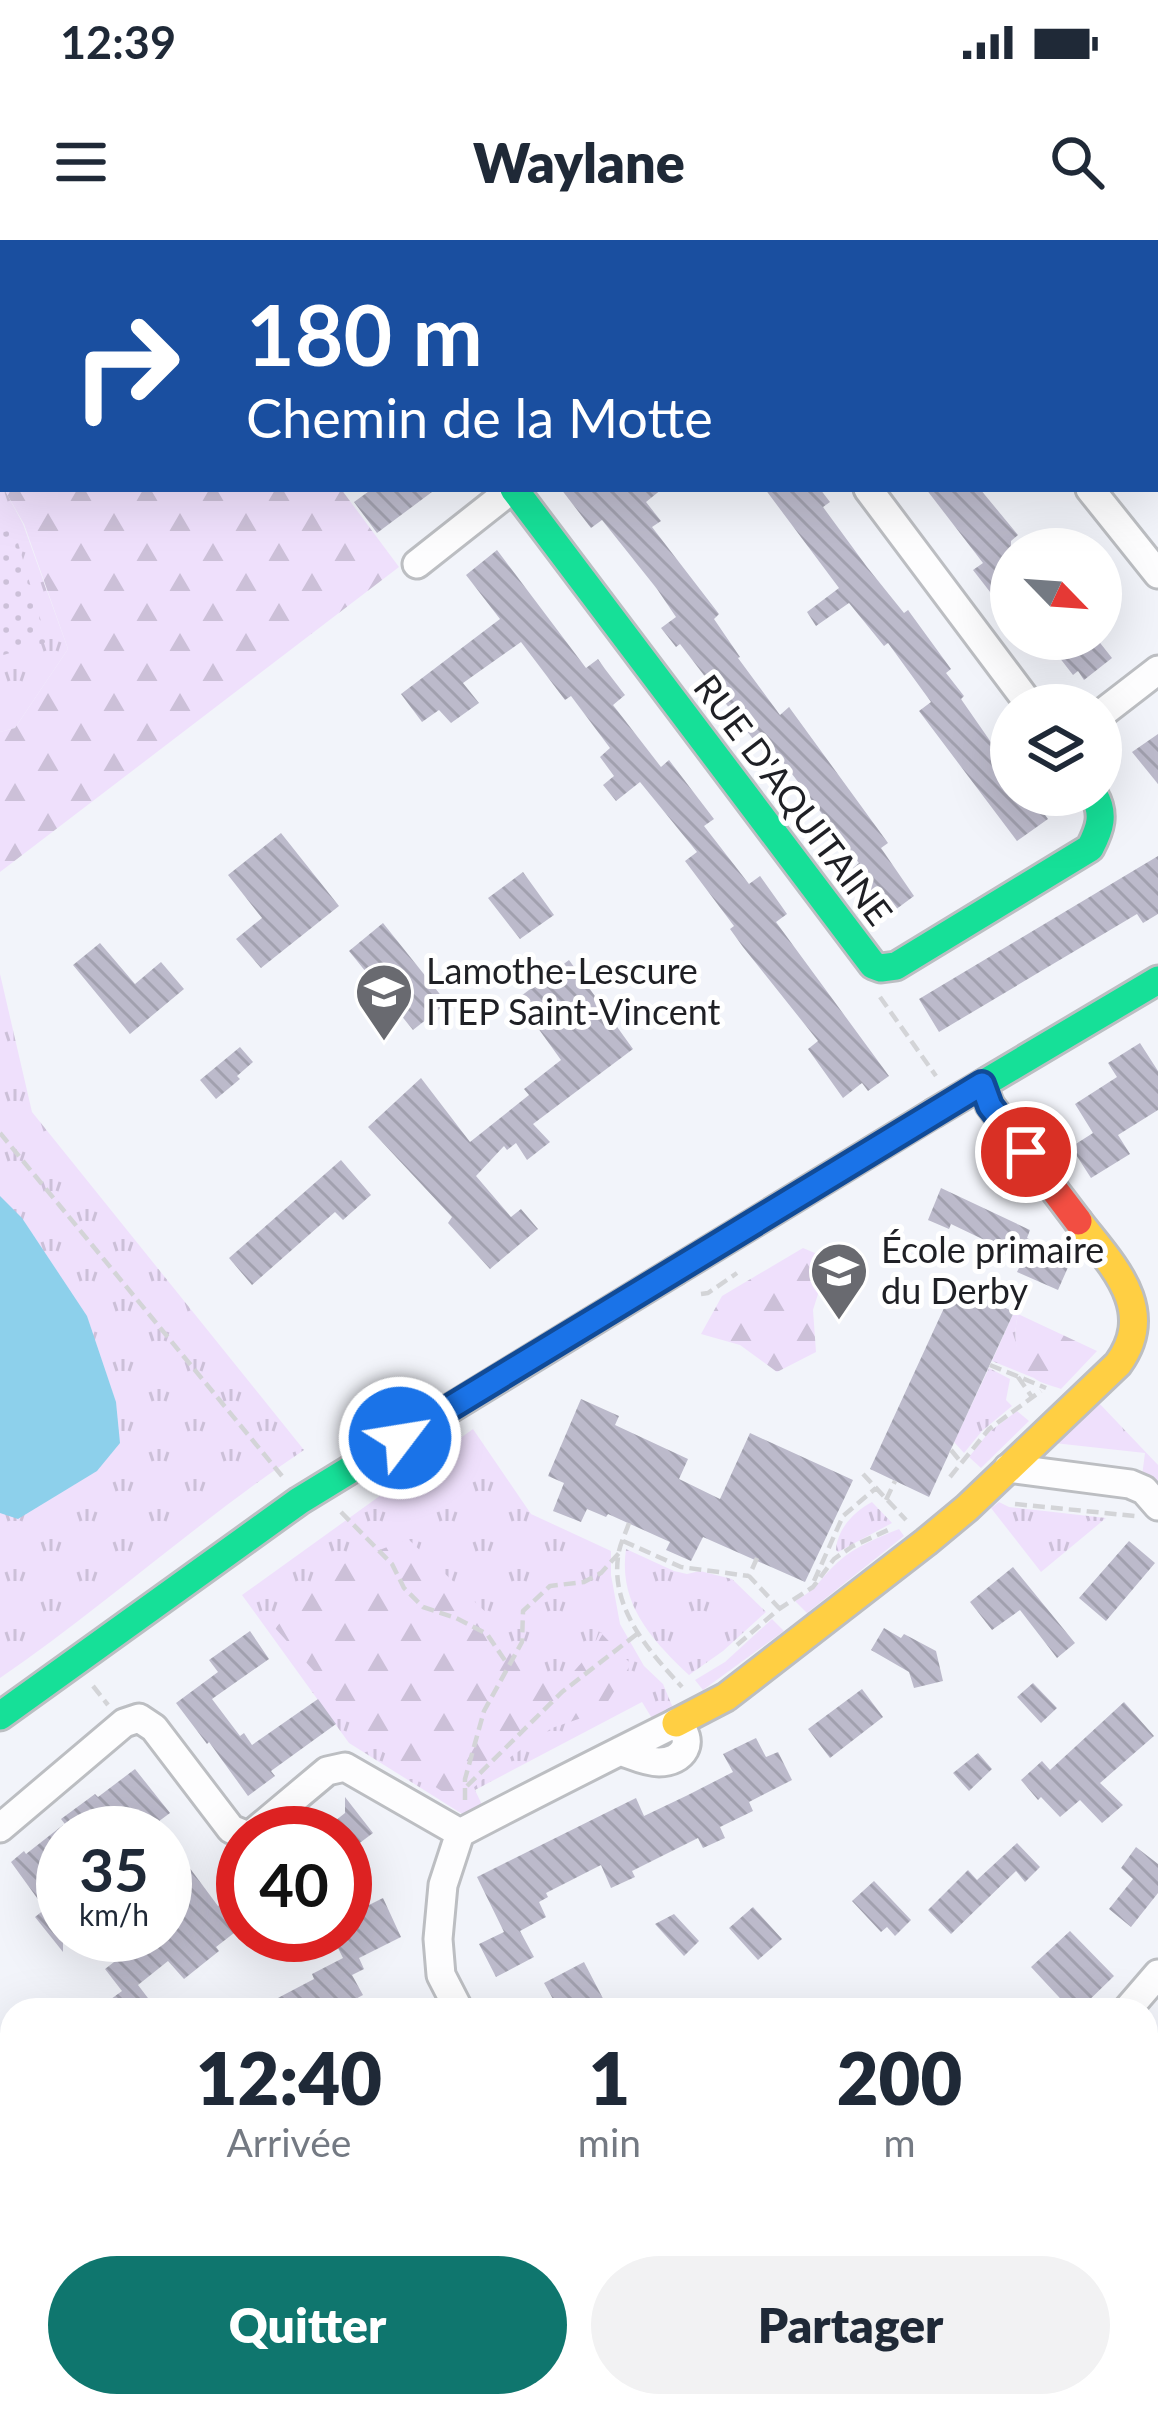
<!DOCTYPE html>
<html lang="fr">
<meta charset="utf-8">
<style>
:root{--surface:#fff;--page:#f2f2f3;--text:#1f2937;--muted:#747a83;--accent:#0f766e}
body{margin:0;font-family:Lato,sans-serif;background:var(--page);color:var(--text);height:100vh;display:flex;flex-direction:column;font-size:45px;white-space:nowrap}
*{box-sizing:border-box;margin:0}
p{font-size:39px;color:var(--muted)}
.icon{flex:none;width:66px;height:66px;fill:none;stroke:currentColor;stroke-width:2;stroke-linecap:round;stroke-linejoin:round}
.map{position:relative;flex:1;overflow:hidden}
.details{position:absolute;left:0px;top:1758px;width:1158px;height:420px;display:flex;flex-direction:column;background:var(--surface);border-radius:36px 36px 0 0;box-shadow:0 12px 48px #0002}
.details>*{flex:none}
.hud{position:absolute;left:0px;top:0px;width:1158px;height:252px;box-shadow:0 12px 48px #0002;background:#1a4fa0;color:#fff;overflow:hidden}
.needle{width:78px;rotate:115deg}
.tools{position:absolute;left:990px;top:288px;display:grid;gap:24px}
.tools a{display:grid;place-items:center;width:132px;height:132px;border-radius:50%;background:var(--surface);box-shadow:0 12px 48px #0002;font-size:60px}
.speed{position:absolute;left:36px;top:1566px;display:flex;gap:24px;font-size:60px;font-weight:700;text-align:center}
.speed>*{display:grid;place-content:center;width:156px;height:156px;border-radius:50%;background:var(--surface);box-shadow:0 12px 48px #0002;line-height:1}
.speed small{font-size:30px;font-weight:400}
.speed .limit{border:18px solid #d22;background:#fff;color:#111}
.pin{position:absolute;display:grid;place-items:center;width:102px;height:102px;color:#fff;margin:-51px;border:6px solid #fff;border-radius:50%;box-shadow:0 3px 12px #0007}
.me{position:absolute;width:132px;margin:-66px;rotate:59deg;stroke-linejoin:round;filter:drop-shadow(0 0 9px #0008)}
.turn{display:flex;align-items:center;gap:42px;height:252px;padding:0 48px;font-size:54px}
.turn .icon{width:156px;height:156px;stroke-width:2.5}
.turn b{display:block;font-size:84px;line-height:102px}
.eta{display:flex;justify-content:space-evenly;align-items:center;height:204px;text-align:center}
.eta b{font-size:72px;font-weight:800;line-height:84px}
.action{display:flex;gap:24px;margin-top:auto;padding:24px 48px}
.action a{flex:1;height:138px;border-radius:72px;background:var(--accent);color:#fff;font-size:48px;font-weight:800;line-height:138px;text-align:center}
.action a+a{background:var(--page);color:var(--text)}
.status{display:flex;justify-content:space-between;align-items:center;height:84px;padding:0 60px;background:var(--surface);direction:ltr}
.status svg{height:33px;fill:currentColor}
header{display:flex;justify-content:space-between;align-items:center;height:156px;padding:0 48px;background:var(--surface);font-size:54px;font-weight:800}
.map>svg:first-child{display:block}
.grass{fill:url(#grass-tufts)}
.forest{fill:url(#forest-firs)}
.garden{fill:url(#garden-dots)}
.water{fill:#8dd0eb}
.building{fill:url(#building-back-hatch)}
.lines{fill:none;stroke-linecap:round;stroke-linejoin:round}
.street-casing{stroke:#bcbec2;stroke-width:33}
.fast-casing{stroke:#bcbec2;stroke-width:33}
.slow-casing{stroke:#bcbec2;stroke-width:33}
.jam-casing{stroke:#bcbec2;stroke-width:33}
.path{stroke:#d3d4d7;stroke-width:4.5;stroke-dasharray:12 6;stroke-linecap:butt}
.street{stroke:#fdfdfe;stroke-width:27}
.fast{stroke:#16e098;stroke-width:27}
.slow{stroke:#ffcf43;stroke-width:27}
.jam{stroke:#f24e42;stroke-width:27}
.route-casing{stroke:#114b97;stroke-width:30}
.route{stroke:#1a73e8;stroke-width:21}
.labels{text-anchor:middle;stroke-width:10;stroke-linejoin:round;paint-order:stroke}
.street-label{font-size:36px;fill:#1f2025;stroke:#fff}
.poi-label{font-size:36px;fill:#1f2025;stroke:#fff;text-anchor:start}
</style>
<div class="status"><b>12:39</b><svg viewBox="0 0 49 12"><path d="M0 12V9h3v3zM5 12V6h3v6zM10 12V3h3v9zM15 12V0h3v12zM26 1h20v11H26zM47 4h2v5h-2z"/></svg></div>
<header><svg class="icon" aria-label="menu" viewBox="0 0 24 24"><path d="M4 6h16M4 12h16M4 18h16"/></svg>Waylane<svg class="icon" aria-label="search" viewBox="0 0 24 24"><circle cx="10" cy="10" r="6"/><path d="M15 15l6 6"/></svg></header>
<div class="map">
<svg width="1158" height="2178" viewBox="0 0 1158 2178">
<defs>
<pattern id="grass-tufts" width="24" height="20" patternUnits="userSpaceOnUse" patternTransform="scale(3)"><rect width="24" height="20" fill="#efe0fc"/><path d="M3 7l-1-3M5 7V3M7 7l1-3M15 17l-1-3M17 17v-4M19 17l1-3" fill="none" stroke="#ccc0d8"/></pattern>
<pattern id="forest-firs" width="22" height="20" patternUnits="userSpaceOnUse" patternTransform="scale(3)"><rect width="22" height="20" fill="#efe0fc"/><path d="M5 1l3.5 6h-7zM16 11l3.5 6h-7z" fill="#ccc0d8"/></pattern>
<pattern id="garden-dots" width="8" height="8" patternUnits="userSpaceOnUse" patternTransform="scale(3)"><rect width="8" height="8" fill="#efe0fc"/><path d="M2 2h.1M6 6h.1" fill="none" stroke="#ccc0d8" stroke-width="1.8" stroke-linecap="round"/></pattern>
<pattern id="building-back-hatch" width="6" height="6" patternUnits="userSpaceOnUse" patternTransform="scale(3)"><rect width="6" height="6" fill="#bcbacb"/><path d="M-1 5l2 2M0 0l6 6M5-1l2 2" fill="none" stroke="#a1a0ae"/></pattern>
</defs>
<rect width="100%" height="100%" fill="#f2f4fa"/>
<path class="grass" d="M 0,0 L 183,0 L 180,3 L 3,3 L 3,168 L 0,171 Z
M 0,241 L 23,284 L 68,409 L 15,488 L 0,492 Z
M 0,734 L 32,872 L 304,1210 C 199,1280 105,1366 0,1438 Z
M 1014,1072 L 1018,1074 C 1012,1103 1017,1115 1034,1138 L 992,1121 Z
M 989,1128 L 1010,1139 L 1006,1160 L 1012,1166 L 982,1191 L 964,1213 L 954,1202 Z
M 1098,1162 L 1158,1225 L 1158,1243 L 1153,1248 L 1142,1236 L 1145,1213 L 1054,1203 Z
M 1017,1171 L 1029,1181 L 981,1228 L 969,1217 L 989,1192 Z
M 473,1189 L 531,1274 L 611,1311 L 611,1335 L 620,1384 L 644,1426 L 663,1444 L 673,1468 L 653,1480 L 642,1462 L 475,1550 L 484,1569 L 467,1577 L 349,1503 L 242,1355 Z
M 872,1262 L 892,1283 L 838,1312 L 836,1310 C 837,1290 853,1272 872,1262 Z
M 999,1262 L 1009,1267 L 1106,1278 L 1041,1332 L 991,1268 Z
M 899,1289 L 904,1296 L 807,1373 L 795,1361 C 819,1348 820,1338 838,1322 C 856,1306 877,1298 899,1289 Z
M 626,1309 L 674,1331 L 687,1334 L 700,1331 L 732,1339 L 766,1372 L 723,1411 L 689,1435 C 652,1400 618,1364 626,1309 Z
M 772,1379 L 784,1391 L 703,1450 L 695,1440 L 725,1422 Z"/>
<path class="forest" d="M 183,0 L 609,0 L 606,3 L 180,3 Z
M 4,249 L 341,249 L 399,327 L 0,632 L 0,492 L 15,488 L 68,409 L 24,284 Z
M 803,1008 L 829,1019 L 813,1070 L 816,1112 L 777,1132 L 740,1105 L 701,1094 L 722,1056 Z
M 1018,1074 L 1097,1111 L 1061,1149 C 1053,1146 1040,1143 1034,1138 C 1014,1122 1013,1095 1018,1074 Z
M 408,1299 L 492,1378 L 538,1437 L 568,1438 L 591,1412 L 600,1392 L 631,1424 L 602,1471 L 552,1488 L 496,1527 L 458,1562 L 359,1496 L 323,1441 L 275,1388 L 338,1326 Z"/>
<path class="garden" d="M 14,289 L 47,402 L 0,416 L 0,293 Z"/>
<path class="water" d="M 0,956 L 22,978 L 87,1076 L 116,1162 L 120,1203 L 97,1231 L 18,1279 L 0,1273 Z"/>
<path class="building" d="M 372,249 L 436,249 L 377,293 L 354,262 Z
M 561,249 L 662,249 L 646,262 L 661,281 L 652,287 L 719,374 L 714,379 L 740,417 L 738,418 L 780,475 L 789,467 L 888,603 L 881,608 L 914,656 L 887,676 L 853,628 L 859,623 L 771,506 L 763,512 L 680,404 L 676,407 L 661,388 L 676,377 L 657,349 L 602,280 L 591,288 Z
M 765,249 L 820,249 L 830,262 L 823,267 L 867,327 L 904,373 L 908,370 L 951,429 L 946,433 L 964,456 L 961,459 L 1011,531 L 1011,555 L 1031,555 L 1048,579 L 1017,601 L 919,471 L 931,462 L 888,403 L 884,406 L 849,363 L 816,386 L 807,372 L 839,348 Z
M 926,249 L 980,249 L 1018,295 L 1011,301 L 1011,379 L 973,330 L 983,323 Z
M 497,310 L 586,428 L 598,419 L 605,429 L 625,455 L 613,465 L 661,527 L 669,520 L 714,579 L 704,586 L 749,644 L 760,636 L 780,664 L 787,674 L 776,682 L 889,836 L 868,851 L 862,843 L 843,858 L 808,809 L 818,801 L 743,707 L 730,689 L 734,686 L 685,621 L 697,612 L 640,542 L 616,561 L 603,545 L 614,536 L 600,517 L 610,508 L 571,456 L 565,460 L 521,402 L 463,443 L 479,463 L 451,483 L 439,470 L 422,482 L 401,454 L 500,379 L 466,335 Z
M 1045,399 L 1097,399 L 1112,418 L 1084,440 L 1078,431 L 1073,435 Z
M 1158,494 L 1158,544 L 1132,512 Z
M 281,593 L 339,666 L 261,728 L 236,699 L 262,678 L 228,635 Z
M 1158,616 L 1158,674 L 1143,683 L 1137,674 L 939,792 L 919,759 Z
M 523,632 L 554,675 L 520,699 L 488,658 Z
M 383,683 L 447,763 L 413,790 L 349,711 Z
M 100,703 L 135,744 L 161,722 L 184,749 L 130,794 L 73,725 Z
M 569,720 L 633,809 L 533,884 L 550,902 L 527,920 L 516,903 L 507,910 L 504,906 L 476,936 L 511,977 L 521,969 L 538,989 L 490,1029 L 448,983 L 452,977 L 368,887 L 421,838 L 470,902 L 529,855 L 524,849 L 561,820 L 517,759 Z
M 1140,803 L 1158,831 L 1158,870 L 1118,895 L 1130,914 L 1091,938 L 1071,907 L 1093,893 L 1075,864 L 1117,837 L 1108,823 Z
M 240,807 L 253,822 L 237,836 L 240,839 L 216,859 L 200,840 Z
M 341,920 L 371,955 L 343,980 L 335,972 L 252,1045 L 229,1018 Z
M 941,948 L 1030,990 L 1027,998 L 1060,1015 L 1059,1020 L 1069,1025 L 1058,1050 L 1017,1032 L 1021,1024 L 995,1009 L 997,1006 L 951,984 L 949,989 L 928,980 Z
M 955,1044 L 1014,1072 L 929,1257 L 870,1229 Z
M 581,1159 L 619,1176 L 615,1185 L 688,1219 L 679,1239 L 720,1259 L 750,1193 L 853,1240 L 805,1342 L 703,1297 L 691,1321 L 666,1310 L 670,1302 L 608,1274 L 606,1277 L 587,1269 L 581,1282 L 553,1271 L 564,1243 L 548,1236 Z
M 1129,1301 L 1155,1323 L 1106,1381 L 1079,1358 Z
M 1013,1327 L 1075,1403 L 1057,1418 L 1020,1370 L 992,1390 L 970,1362 Z
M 884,1388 L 901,1398 L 904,1394 L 936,1411 L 943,1441 L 914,1448 L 909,1432 L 871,1410 Z
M 250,1391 L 269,1419 L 212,1459 L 240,1496 L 244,1493 L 252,1505 L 318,1459 L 336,1484 L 271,1531 L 275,1536 L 248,1556 L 209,1502 L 207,1504 L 176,1463 L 218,1432 L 209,1420 Z
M 1033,1443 L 1057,1468 L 1041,1483 L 1017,1457 Z
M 862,1449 L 883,1477 L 830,1518 L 808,1489 Z
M 1124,1462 L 1154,1496 L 1100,1543 L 1123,1565 L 1102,1583 L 1080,1560 L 1060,1577 L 1041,1557 L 1038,1560 L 1021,1540 L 1042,1521 L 1050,1530 Z
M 756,1498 L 766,1517 L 778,1512 L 792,1540 L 749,1562 L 753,1571 L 720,1587 L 725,1598 L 703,1608 L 698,1598 L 632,1631 L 635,1637 L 611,1648 L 601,1625 L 546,1653 L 548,1657 L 539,1662 L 546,1677 L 520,1691 L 534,1717 L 496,1737 L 479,1704 L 504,1692 L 477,1637 L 636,1558 L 644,1576 L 688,1555 L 733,1532 L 723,1514 Z
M 978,1513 L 992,1529 L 969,1551 L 953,1533 Z
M 135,1529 L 170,1573 L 143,1593 L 125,1570 L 96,1593 L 72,1593 L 61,1579 L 95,1554 L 98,1557 Z
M 345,1557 L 373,1593 L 345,1614 L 345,1593 L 320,1593 L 345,1573 Z
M 63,1585 L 63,1635 L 51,1644 L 56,1649 L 63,1644 L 63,1712 L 35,1677 L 45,1669 L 11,1622 L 24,1611 L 26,1614 Z
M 165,1601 L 186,1628 L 189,1627 L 218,1666 L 243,1647 L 243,1686 L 216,1707 L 219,1711 L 184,1739 L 168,1721 L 138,1745 L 151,1762 L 141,1770 L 96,1770 L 122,1751 L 105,1729 L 149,1695 L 165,1695 Z
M 1017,1603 L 1040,1627 L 1025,1642 L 1016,1631 L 951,1694 L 928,1670 L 968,1630 L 977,1640 Z
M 1136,1607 L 1158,1624 L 1158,1653 L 1131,1687 L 1109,1669 L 1133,1639 L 1121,1628 Z
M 874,1641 L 911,1680 L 895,1696 L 887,1687 L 881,1692 L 852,1661 Z
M 383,1658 L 401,1697 L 359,1718 L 364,1729 L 352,1735 L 363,1755 L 335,1770 L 255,1770 L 314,1739 L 312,1734 L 343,1718 L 337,1706 L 345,1702 L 345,1677 Z
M 753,1667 L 782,1699 L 758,1720 L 729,1688 Z
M 674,1674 L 699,1701 L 684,1716 L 655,1684 Z
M 1070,1691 L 1114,1736 L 1079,1770 L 1071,1770 L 1031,1727 Z
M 584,1722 L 609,1770 L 559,1770 L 544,1743 Z"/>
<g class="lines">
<defs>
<path id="street" d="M 895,0 L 897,3
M 811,3 L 815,0
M 868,249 L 1030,465
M 1090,249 L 1158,334
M 417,324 L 512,249
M 1101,474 L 1158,430
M 1008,1228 L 1130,1244 L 1144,1250 L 1158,1266
M 0,1588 L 124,1483 L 139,1478 L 154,1488 L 231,1589 L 243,1594
M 253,1593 L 327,1531 L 345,1527 L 460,1593
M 458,1768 L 441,1735 L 438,1699 L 443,1645 L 460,1593 C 532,1555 604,1519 676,1483 C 697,1501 683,1522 659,1522 C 646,1522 632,1515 620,1511
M 1127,1770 L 1158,1734
M 183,2166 L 187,2178
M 395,2166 L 402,2178
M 446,2166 L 452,2178
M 698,2166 L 705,2178
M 1120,2166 L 1134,2178
M 303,2178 L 325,2166
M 558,2178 L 581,2166
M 810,2178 L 820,2166"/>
<path id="fast" d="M 514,249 L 873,725 L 881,728 L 896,726 L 1090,608 C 1100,589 1105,574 1094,555
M 934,873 L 1158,740
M 0,1476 L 299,1261 L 675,1031"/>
<path id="slow" d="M 676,1483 L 726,1457 L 926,1302 L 967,1268 L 1118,1124 C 1158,1069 1112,1025 1078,981"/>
<path id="jam" d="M 982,845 L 990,865 L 1078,981
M 675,1031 L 934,873"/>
</defs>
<use href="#street" class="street-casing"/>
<use href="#fast" class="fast-casing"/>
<use href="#slow" class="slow-casing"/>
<use href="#jam" class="jam-casing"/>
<path class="path" d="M 167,3 L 170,0
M 0,145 L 3,142
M 880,757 L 936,836
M 0,893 L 282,1236
M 701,1054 L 708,1053 L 737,1033
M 990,1125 L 1046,1148
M 1018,1137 L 1032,1157
M 951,1210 L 960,1221
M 863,1234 L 906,1280
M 950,1237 L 989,1189 L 1041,1151
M 886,1260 L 895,1241
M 1015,1264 L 1135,1276
M 341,1272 L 392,1324 L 404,1348 L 423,1367 L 456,1378 L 487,1394 L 508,1425
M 629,1283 C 626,1292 621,1302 619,1311 C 608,1366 648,1410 682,1447
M 623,1301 L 681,1327 L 749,1336
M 757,1318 L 749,1336 L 779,1368
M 814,1341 L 843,1276 L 876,1248
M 737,1405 L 779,1369 L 813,1347 L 834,1319 L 853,1306 L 888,1290
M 93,1446 L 108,1465
M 467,1546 L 562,1452 L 637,1394
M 465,1560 L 465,1539 L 484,1471 L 522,1402 L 523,1371 L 550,1346 L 584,1342 L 601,1333 L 619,1313"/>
<use href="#street" class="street"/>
<use href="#fast" class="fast"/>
<use href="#slow" class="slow"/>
<use href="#jam" class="jam"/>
</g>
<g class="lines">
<defs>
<path id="route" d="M 400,1198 L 982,844 L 990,866 L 1026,912"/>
</defs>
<use href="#route" class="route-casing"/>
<use href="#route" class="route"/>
</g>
<defs>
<symbol id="school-pin" viewBox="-11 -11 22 30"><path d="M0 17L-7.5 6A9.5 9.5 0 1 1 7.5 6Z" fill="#696a70" stroke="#fff"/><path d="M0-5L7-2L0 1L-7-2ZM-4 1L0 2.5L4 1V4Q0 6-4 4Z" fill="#fff"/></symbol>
</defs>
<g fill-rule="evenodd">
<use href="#school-pin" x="351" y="719" width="66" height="90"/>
<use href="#school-pin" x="806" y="998" width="66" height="90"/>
</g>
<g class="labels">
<g class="street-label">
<text transform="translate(793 560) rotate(53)" y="13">RUE D'AQUITAINE</text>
</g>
<g class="poi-label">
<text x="426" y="744">Lamothe-Lescure<tspan x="426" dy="41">ITEP Saint-Vincent</tspan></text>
<text x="881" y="1023">École primaire<tspan x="881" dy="41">du Derby</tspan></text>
</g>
</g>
</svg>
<div class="tools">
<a><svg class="needle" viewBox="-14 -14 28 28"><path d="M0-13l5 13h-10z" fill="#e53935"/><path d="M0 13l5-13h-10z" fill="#747a83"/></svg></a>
<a><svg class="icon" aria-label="layers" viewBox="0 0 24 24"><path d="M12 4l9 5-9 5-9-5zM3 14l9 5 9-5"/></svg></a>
</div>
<div class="speed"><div>35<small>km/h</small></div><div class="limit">40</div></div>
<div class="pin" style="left:1026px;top:912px;background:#d93025"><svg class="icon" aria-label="arrive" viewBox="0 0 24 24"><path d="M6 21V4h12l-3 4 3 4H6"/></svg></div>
<svg class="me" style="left:400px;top:1198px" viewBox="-20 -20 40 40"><circle r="17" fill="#1a73e8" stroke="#fff" stroke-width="3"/><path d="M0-11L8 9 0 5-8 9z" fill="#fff"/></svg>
<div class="hud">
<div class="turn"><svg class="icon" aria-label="right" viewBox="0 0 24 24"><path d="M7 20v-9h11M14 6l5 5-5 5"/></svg><div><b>180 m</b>Chemin de la Motte</div></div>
</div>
<section class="details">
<div class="eta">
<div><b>12:40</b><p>Arrivée</p></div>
<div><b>1</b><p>min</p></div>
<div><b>200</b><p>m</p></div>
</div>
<div class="action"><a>Quitter</a><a>Partager</a></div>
</section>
</div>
